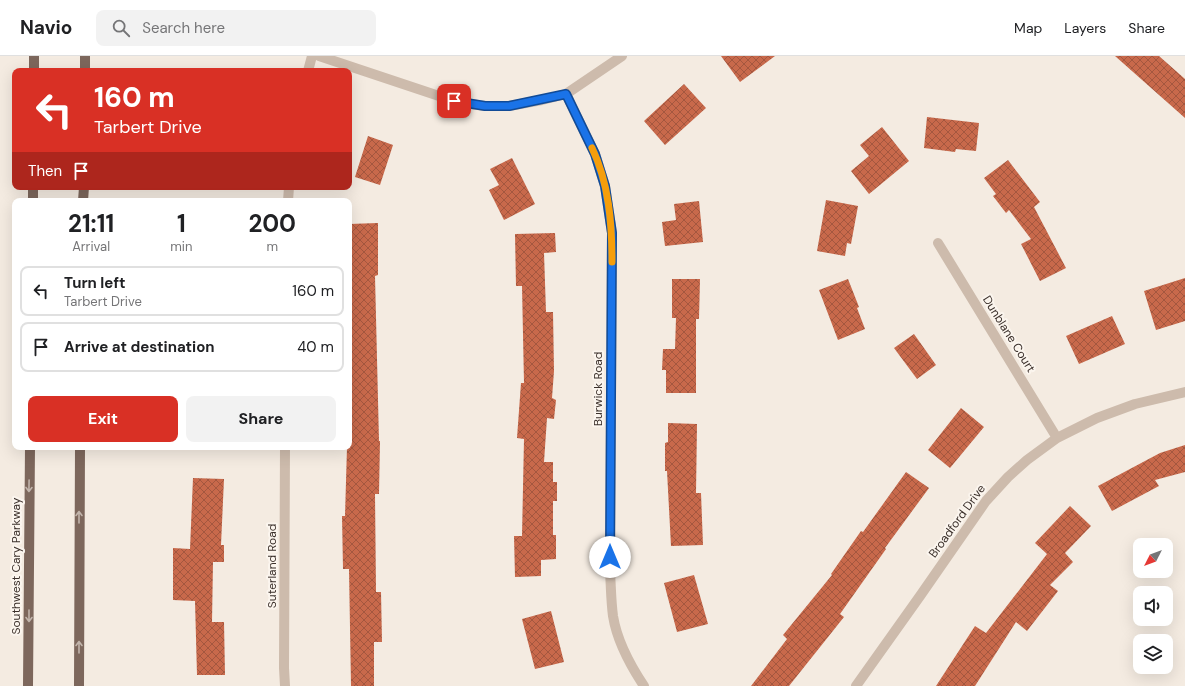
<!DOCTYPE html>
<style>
:root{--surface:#fff;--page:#f2f2f2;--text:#202124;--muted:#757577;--line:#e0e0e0;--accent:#d93025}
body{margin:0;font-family:"DM Sans",sans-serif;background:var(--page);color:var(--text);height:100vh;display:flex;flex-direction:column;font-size:15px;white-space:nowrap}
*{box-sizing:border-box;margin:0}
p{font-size:13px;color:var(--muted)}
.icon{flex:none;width:22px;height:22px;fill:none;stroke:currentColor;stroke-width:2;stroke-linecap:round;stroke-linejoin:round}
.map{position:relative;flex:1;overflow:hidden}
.panel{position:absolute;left:12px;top:142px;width:340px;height:252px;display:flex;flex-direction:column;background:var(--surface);border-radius:8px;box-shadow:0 4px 16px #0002}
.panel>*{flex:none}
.banner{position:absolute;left:12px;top:12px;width:340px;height:122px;border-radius:8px;box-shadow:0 4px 16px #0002;background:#d93025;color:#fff;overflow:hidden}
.needle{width:26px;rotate:228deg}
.controls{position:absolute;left:1133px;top:482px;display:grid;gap:8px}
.controls a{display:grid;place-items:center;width:40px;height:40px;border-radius:8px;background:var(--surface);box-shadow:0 4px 16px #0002;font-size:20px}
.pin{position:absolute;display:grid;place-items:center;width:34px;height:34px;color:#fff;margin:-17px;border-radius:8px;box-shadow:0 2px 6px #0006}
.me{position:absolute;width:44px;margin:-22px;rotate:0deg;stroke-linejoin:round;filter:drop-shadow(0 0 3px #0008)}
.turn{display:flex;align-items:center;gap:14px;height:84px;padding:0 16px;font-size:18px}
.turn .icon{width:52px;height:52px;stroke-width:2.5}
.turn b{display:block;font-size:28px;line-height:34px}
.then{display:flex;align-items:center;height:38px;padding:0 16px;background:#0003;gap:8px;font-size:15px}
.eta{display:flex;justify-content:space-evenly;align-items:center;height:68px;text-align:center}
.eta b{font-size:24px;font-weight:700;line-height:28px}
.primary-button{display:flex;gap:8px;margin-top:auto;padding:8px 16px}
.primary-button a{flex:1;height:46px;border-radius:8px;background:var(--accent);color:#fff;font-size:16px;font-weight:700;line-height:46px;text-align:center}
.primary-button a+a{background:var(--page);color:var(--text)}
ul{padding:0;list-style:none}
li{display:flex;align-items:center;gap:12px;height:50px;margin:0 8px 6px;padding:0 8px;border:2px solid var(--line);border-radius:8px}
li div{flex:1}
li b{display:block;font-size:15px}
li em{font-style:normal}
header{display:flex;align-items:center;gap:24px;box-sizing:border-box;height:56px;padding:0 20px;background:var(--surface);border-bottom:1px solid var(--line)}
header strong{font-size:19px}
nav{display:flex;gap:22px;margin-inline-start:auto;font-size:14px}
.search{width:280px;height:36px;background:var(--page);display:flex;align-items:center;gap:10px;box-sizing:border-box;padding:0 14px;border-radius:8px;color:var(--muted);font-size:15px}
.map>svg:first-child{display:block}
.building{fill:url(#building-cross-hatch)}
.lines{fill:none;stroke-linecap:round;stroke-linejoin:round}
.minor{stroke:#cdbbac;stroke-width:10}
.major{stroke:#7d675c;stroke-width:10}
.oneway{stroke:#c2b5ac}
.route-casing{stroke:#114b97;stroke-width:10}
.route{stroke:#1a73e8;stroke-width:7}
.slow{stroke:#f59e0b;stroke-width:7}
.labels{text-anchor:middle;stroke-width:4;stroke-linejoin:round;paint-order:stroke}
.street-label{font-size:12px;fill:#3b302b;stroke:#fbf5ee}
</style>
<header>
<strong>Navio</strong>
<div class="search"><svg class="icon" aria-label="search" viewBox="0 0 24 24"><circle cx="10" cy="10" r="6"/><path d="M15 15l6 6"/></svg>Search here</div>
<nav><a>Map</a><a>Layers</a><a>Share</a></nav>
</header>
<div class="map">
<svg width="1185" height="630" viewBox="0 0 1185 630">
<defs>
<pattern id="building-cross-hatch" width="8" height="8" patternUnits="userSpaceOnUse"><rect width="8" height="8" fill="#c8694b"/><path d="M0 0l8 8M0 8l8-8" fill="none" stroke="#a4573f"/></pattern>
</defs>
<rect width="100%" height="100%" fill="#f4ebe1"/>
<path class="building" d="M 721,0 L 775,0 L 740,26 Z
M 1115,0 L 1159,0 L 1185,23 L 1185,62 Z
M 684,28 L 706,52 L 665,89 L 644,65 Z
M 927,61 L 979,67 L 976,95 L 956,93 L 955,96 L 924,92 Z
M 882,71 L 909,105 L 869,138 L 851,115 L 869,100 L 860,89 Z
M 368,80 L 393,89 L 380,129 L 355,121 Z
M 512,102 L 535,148 L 504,164 L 489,134 L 499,129 L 490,113 Z
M 1008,104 L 1040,146 L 1034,151 L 1066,212 L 1040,225 L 1021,188 L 1031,183 L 1009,154 L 1006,157 L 993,140 L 996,138 L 984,122 Z
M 826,144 L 858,150 L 851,188 L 847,187 L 845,200 L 817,195 Z
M 699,145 L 703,186 L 665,190 L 662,166 L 676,164 L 674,148 Z
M 378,167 L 378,219 L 375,220 L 379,385 L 380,385 L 379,438 L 375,438 L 376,536 L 381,536 L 382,586 L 374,586 L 374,630 L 351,630 L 349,513 L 343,513 L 342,460 L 345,460 L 347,391 L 349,391 L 350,384 L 349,168 Z
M 555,177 L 556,196 L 544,197 L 546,256 L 553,256 L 554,315 L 552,342 L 556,344 L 554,363 L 547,362 L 544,406 L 553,406 L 553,426 L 557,426 L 557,445 L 553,445 L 553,479 L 556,479 L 556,503 L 541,504 L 541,520 L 515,521 L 514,480 L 522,480 L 524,383 L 517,382 L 521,327 L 524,327 L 522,230 L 516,230 L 515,178 Z
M 1185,222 L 1185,265 L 1156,274 L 1144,235 Z
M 672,223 L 700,223 L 699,263 L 696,263 L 696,337 L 666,337 L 666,314 L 662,314 L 663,293 L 675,293 L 676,262 L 672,262 Z
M 848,223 L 859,251 L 857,252 L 865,273 L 838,284 L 819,234 Z
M 1112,260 L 1125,288 L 1079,308 L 1066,280 Z
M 914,278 L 936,309 L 917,323 L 894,292 Z
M 961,352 L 984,371 L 950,412 L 928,394 Z
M 668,367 L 697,368 L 696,437 L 701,437 L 703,489 L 671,490 L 667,415 L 665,415 L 665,387 L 668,386 Z
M 1185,389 L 1185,416 L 1155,424 L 1159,430 L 1112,455 L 1098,430 L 1160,397 Z
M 906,416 L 929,432 L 885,492 L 886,493 L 840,558 L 844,561 L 789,630 L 751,630 L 787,583 L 783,579 L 832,519 L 831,518 L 861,475 L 863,476 Z
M 193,422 L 224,423 L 221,489 L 224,489 L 224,506 L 213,506 L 212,566 L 224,566 L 225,619 L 197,619 L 195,545 L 173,544 L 173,492 L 190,493 Z
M 1070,450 L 1091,470 L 1065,497 L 1073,506 L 1050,529 L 1058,535 L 1027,575 L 1016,566 L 975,630 L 936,630 L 975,570 L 986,577 L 1047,498 L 1035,487 Z
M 694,519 L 708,568 L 677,576 L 664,527 Z
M 551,555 L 564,606 L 535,613 L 522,563 Z"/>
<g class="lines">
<path class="minor" d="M 319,0 L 445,42 L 463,47 L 485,50 L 509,50 L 542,44 L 566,38 L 622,0
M 308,15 L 312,0
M 566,38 L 595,98 L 605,130 L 612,177 L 610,516 C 611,531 611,545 613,560 C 617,585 630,609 644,630
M 288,145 L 289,131
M 938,187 L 1057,382
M 285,391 L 284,612 L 285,630
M 856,630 L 920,540 L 986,445 L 1008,421 L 1027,404 L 1057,382 L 1097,362 L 1135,348 L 1185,336"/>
<path class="major" d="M 34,15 L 34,0
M 85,15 L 85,0
M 33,145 L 33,131
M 83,145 L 84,131
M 28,630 L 30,391
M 79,630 L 80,391"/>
</g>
<defs><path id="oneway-shaft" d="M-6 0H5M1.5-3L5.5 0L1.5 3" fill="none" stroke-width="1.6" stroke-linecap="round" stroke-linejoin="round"/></defs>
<g class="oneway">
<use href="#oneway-shaft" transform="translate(29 430) rotate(91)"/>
<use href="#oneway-shaft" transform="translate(79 461) rotate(-90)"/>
<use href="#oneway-shaft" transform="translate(29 560) rotate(90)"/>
<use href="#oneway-shaft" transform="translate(79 591) rotate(-90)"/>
</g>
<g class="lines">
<defs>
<path id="route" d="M 454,45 L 485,50 L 509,50 L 566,38 L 595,98 L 605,130 L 612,177 L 610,501"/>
</defs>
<use href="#route" class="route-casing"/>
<use href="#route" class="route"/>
<path class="slow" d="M 592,92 C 609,127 612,168 612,206"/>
</g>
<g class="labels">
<g class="street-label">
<text transform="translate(1009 278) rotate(58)" y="4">Dunblane Court</text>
<text transform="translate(598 333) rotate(-90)" y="4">Burwick Road</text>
<text transform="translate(957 465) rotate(-54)" y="4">Broadford Drive</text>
<text transform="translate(16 510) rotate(-90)" y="4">Southwest Cary Parkway</text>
<text transform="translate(272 510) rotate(-90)" y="4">Suterland Road</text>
</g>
</g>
</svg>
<div class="controls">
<a><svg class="needle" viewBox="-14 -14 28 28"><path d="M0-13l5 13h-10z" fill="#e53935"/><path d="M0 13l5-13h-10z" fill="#757577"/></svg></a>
<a><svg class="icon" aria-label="sound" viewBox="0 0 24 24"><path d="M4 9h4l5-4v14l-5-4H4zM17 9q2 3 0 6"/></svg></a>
<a><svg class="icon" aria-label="layers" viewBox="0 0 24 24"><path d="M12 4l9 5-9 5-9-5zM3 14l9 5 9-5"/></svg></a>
</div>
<div class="pin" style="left:454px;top:45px;background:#d93025"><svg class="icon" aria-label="arrive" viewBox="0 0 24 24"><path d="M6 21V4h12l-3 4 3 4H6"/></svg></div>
<svg class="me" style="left:610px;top:501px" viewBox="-20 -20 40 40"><circle r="19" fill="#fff"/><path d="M0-13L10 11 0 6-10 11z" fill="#1a73e8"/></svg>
<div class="banner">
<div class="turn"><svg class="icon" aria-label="left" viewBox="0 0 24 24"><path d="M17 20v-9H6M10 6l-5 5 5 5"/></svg><div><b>160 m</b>Tarbert Drive</div></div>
<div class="then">Then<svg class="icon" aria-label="arrive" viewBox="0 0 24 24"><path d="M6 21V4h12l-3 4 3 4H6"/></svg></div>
</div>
<section class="panel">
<div class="eta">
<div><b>21:11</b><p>Arrival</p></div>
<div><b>1</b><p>min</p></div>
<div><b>200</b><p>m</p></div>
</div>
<ul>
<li><svg class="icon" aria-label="left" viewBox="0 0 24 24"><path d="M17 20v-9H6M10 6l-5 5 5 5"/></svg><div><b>Turn left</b><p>Tarbert Drive</p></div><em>160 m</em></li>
<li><svg class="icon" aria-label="arrive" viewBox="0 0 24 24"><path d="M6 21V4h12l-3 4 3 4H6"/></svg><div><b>Arrive at destination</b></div><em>40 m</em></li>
</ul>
<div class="primary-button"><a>Exit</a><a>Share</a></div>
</section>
</div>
